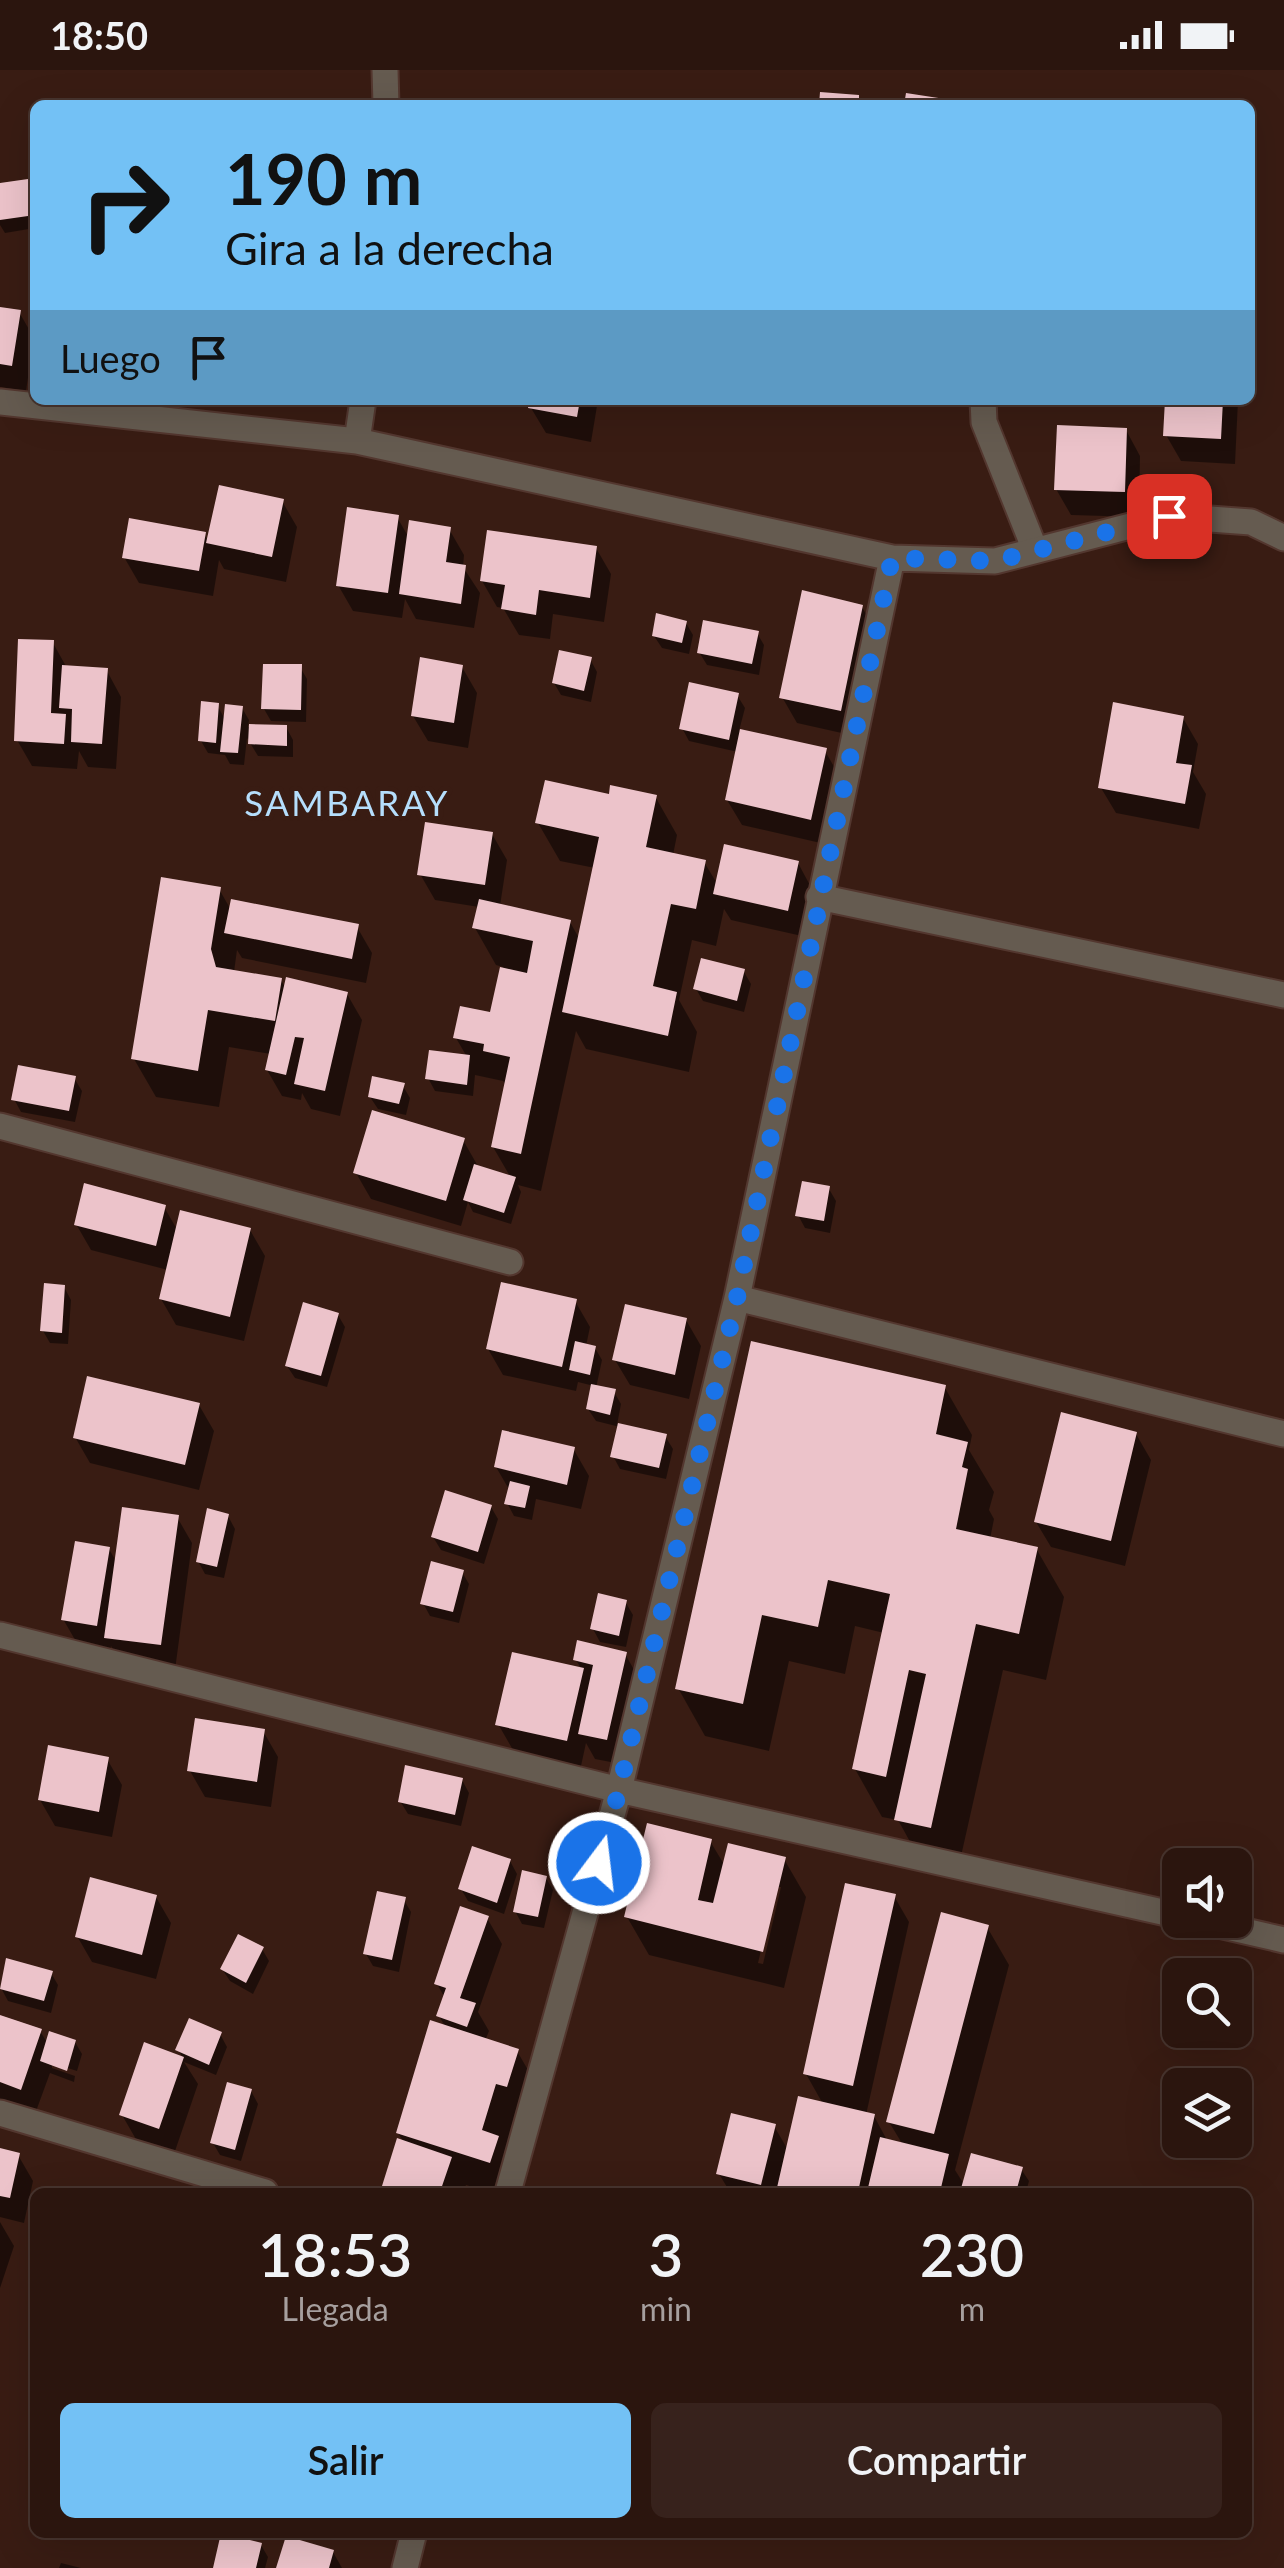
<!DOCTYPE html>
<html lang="es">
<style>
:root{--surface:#2b150e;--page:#37221c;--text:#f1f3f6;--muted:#a69f9e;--line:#47342e;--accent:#73c1f5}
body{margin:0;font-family:Lato,sans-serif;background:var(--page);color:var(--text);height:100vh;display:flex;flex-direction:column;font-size:38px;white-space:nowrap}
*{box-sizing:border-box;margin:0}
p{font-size:32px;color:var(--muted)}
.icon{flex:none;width:55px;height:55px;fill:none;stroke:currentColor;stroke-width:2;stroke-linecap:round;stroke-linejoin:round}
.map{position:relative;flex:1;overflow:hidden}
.panel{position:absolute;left:30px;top:2118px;width:1222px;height:350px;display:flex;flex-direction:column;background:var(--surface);border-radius:15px;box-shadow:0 10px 40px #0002,0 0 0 2px var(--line)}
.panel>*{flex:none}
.banner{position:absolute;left:30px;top:30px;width:1225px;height:305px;border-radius:15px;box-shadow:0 10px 40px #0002,0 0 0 2px var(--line);background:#73c1f5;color:#111;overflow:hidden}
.fabs{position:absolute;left:1162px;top:1778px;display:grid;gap:20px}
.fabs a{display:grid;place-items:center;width:90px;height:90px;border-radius:15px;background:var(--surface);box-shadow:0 10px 40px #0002,0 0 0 2px var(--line);font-size:50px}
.pin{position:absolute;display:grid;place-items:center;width:85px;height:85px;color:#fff;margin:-42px;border-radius:20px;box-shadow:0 5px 15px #0006}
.me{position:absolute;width:110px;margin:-55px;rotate:15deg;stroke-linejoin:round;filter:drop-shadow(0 0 8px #0008)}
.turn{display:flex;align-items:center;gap:35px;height:210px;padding:0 30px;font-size:45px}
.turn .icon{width:130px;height:130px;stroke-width:2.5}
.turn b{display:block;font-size:70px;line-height:85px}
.then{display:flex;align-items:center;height:95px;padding:0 30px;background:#0003;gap:20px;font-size:38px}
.eta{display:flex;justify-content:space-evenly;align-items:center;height:170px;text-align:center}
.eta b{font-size:60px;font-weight:600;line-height:70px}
.cta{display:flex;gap:20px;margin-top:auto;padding:20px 30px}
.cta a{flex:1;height:115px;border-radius:15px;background:var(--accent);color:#111;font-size:40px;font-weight:600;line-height:115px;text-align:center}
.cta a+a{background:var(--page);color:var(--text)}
.status{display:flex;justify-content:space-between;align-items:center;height:70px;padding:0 50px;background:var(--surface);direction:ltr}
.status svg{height:28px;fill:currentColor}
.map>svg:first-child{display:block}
.shadow{fill:#0007;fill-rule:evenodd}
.building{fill:#ecc3ca}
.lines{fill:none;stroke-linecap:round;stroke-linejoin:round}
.lane-casing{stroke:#53372f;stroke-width:29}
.street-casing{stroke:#53372f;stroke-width:29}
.lane{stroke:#655b50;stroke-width:25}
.street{stroke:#655b50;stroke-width:25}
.route{stroke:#1a73e8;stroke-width:18;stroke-dasharray:0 32.4}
.labels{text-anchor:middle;stroke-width:10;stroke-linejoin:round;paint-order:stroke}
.quarter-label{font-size:35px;letter-spacing:2.5px;fill:#b5defc;stroke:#391c13}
</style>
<div class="status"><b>18:50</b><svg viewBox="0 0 49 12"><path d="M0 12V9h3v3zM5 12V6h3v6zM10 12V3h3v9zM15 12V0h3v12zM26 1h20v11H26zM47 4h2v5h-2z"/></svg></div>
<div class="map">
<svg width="1284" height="2498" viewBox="0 0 1284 2498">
<rect width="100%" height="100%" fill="#391c13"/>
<path class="shadow" d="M 35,110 L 35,158 L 5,163 L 0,155 L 0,116 Z
M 0,240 L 19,242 L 34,268 L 26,321 L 0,317 Z
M 532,330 L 598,330 L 591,372 L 546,363 L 531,338 Z
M 1168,330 L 1238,330 L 1235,394 L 1181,391 L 1166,365 Z
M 1126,360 L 1140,386 L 1139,447 L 1071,445 L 1056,419 Z
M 282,431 L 297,457 L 286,512 L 224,499 L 219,490 L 213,526 L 139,513 L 124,487 L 204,464 L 209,473 Z
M 397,447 L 409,468 L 449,459 L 464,485 L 463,497 L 480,523 L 474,558 L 416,549 L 405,529 L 402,548 L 353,541 L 338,515 Z
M 596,478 L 611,504 L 604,552 L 553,544 L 550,569 L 519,565 L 503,538 L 497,537 L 482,511 Z
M 862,537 L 877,563 L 855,666 L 797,653 L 782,627 Z
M 686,553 L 693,565 L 689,584 L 662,578 L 654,566 Z
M 757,563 L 764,575 L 759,605 L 707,595 L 699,582 Z
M 53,573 L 67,598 L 107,601 L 121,627 L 116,699 L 88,697 L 79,681 L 77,699 L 32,696 L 17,670 Z
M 590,589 L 597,602 L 591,632 L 561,625 L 554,613 Z
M 300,597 L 307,609 L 306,652 L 271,651 L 264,639 Z
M 462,597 L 477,623 L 468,678 L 428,671 L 413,646 Z
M 737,625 L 745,638 L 739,661 L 825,681 L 840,707 L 825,774 L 742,755 L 727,730 L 738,682 L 689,671 L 682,658 Z
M 217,635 L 226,651 L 242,638 L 249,650 L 248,657 L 286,657 L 293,670 L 293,687 L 258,686 L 247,668 L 244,695 L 230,694 L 225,685 L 208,683 L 201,671 Z
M 1183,648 L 1198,674 L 1193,702 L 1206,724 L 1199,759 L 1116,743 L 1101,718 Z
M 611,727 L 656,728 L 677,765 L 673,785 L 704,792 L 718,815 L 798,793 L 812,819 L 802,866 L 731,850 L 724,839 L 716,876 L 692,870 L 679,930 L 697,962 L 689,1002 L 586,979 L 576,961 L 541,1121 L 518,1115 L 521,1122 L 511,1154 L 473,1142 L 468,1132 L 461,1156 L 371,1129 L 356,1103 L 463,1070 L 479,1098 L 511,1108 L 493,1077 L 507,1016 L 503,1011 L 475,1005 L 473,1026 L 435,1021 L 428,1008 L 467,987 L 456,968 L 492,945 L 503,897 L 496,895 L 475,858 L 479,837 L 435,830 L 420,804 L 492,764 L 507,790 L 500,836 L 570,852 L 580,870 L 595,798 L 560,791 L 538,753 Z
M 219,819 L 231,840 L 357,857 L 372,883 L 366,913 L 242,888 L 237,880 L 234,902 L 281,910 L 286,919 L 347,924 L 362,950 L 340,1046 L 311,1039 L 302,1023 L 301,1030 L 282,1026 L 267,1000 L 271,984 L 229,977 L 219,1037 L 156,1027 L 134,989 Z
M 744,902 L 751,914 L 744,942 L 703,931 L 696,919 Z
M 74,1008 L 82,1021 L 75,1052 L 21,1042 L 14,1029 Z
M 403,1016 L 410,1028 L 406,1045 L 378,1039 L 370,1027 Z
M 829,1119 L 836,1131 L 830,1163 L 805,1158 L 798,1145 Z
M 164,1137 L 178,1161 L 250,1160 L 265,1186 L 244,1271 L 176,1255 L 161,1229 L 168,1200 L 91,1180 L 76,1154 Z
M 64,1217 L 71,1230 L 68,1274 L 50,1273 L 43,1261 Z
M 575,1231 L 590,1257 L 586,1276 L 595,1278 L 602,1290 L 596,1318 L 614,1322 L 621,1334 L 617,1355 L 665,1366 L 673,1379 L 666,1409 L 620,1399 L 613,1386 L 620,1357 L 596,1351 L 588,1339 L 594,1316 L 578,1312 L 576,1321 L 503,1305 L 488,1279 Z
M 338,1245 L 345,1257 L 327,1317 L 295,1308 L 287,1296 Z
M 686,1250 L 701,1276 L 689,1329 L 630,1315 L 615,1290 Z
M 945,1318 L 972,1365 L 969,1380 L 994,1422 L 989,1440 L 994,1449 L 990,1469 L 1037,1480 L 1064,1527 L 1046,1610 L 1003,1600 L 957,1804 L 924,1797 L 898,1750 L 882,1747 L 855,1699 L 884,1563 L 855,1556 L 845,1604 L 789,1591 L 769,1681 L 705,1666 L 678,1618 Z
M 199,1335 L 214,1361 L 199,1420 L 90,1393 L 75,1367 Z
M 1136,1364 L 1151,1390 L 1125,1496 L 1051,1477 L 1036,1452 Z
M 574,1380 L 589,1406 L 581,1439 L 536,1429 L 532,1450 L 514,1446 L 507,1433 L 510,1421 L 496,1397 Z
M 491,1437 L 498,1449 L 484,1494 L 441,1480 L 433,1467 Z
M 228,1446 L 235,1459 L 224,1508 L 205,1504 L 198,1491 Z
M 177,1447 L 192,1473 L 175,1600 L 121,1593 L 111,1576 L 110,1581 L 78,1575 L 63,1549 L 109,1479 L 117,1493 Z
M 462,1502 L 469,1514 L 459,1553 L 430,1546 L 423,1533 Z
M 626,1533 L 633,1545 L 626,1577 L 600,1572 L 593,1559 Z
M 625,1584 L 640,1610 L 621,1694 L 595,1689 L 586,1673 L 581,1696 L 513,1680 L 498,1654 L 582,1600 L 576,1590 Z
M 263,1661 L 278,1687 L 271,1737 L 205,1727 L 190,1701 Z
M 107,1689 L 122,1715 L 112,1767 L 55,1756 L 40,1730 Z
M 462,1710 L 469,1723 L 461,1756 L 408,1744 L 400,1731 Z
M 710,1771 L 725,1796 L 784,1789 L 806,1827 L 784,1918 L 649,1885 L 627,1847 ZM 776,1817 L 781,1817 L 763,1894 L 758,1893 Z
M 510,1791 L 517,1804 L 504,1844 L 468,1831 L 461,1819 Z
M 546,1808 L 553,1820 L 544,1858 L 522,1854 L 515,1841 Z
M 894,1826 L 909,1852 L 866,2045 L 874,2046 L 888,2072 L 903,2075 L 889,2052 L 987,1857 L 1009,1895 L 955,2100 L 965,2116 L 1021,2099 L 1029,2111 L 1026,2122 L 962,2122 L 960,2120 L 960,2122 L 730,2122 L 719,2104 L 774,2056 L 788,2080 L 823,2034 L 806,2004 Z
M 156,1827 L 171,1853 L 156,1909 L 92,1892 L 77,1866 Z
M 404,1830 L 411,1842 L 399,1902 L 373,1896 L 366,1884 Z
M 487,1848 L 502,1874 L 478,1942 L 489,1961 L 485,1971 L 517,1981 L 539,2019 L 514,2122 L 490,2122 L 466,2115 L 463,2122 L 389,2122 L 385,2115 L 404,2073 L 398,2063 L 446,1958 L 439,1946 L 445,1928 L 437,1914 Z
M 262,1879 L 269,1891 L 253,1924 L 230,1911 L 222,1899 Z
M 51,1903 L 58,1915 L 51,1943 L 8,1931 L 1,1918 Z
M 0,1947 L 40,1961 L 48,1974 L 75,1972 L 82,1984 L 77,2001 L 52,1993 L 52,1998 L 75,2006 L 74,2012 L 50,2003 L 35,2044 L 0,2032 Z
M 220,1964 L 227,1977 L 216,2005 L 184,1992 L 198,2014 L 174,2084 L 137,2071 L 122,2045 L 146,1976 L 184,1989 L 178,1980 Z
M 251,2021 L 258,2034 L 241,2091 L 220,2085 L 213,2073 Z
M 0,2081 L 18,2085 L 33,2111 L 24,2153 L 0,2147 Z
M 0,2152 L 14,2176 L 0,2218 Z
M 261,2475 L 268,2487 L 265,2498 L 216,2498 Z
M 333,2482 L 342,2498 L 278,2498 Z
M 61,2493 L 81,2498 L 59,2498 Z"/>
<path class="building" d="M 820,22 L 859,25 L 859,35 L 819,35 Z
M 906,23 L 945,29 L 944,35 L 904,35 Z
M 35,108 L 35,145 L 0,150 L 0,113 Z
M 0,237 L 21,240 L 12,296 L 0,294 Z
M 529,330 L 580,330 L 577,347 L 528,338 Z
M 1165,330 L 1223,330 L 1221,369 L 1163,366 Z
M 1057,355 L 1127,358 L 1125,422 L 1054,420 Z
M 219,415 L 284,429 L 272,487 L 206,473 Z
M 347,437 L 399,445 L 388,523 L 336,516 Z
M 129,448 L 206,462 L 199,501 L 122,488 Z
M 409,450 L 451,457 L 446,492 L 466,495 L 461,534 L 399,524 Z
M 487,460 L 597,476 L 590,528 L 539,520 L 536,545 L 501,539 L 505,515 L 480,511 Z
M 802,520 L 863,535 L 841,641 L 779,628 Z
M 656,543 L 687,551 L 682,573 L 652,566 Z
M 703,550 L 759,561 L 752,594 L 697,583 Z
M 18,569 L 54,570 L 51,643 L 66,644 L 64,674 L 14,671 Z
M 559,580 L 592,587 L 584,621 L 552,613 Z
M 420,587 L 463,595 L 454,653 L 411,646 Z
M 263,594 L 302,594 L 301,640 L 261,639 Z
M 62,595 L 108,598 L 102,674 L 71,672 L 72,639 L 59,638 Z
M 689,612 L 739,623 L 729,670 L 679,659 Z
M 201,631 L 219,633 L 216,673 L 198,671 Z
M 1113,632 L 1184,646 L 1176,693 L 1192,695 L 1185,734 L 1098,718 Z
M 225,634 L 243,636 L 238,683 L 220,682 Z
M 249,654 L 287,655 L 287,676 L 248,674 Z
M 740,659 L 827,678 L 811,750 L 725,730 Z
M 545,710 L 609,724 L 610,715 L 657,725 L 646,777 L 706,790 L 696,839 L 671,834 L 653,916 L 677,922 L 668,966 L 562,942 L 599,767 L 535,753 Z
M 425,752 L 493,762 L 485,815 L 417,805 Z
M 724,774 L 799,791 L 788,841 L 713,824 Z
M 161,807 L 221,817 L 211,879 L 216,897 L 282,908 L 275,951 L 208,940 L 198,1001 L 131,989 Z
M 231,829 L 359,854 L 352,889 L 224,863 Z
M 479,829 L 571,850 L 521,1084 L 491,1077 L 510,987 L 483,981 L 484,974 L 453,968 L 460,936 L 490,942 L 500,897 L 527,903 L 533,871 L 472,858 Z
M 701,888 L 745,899 L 737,931 L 693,919 Z
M 286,907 L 348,922 L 325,1021 L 294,1014 L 304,968 L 295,967 L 286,1005 L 265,1000 Z
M 429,980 L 470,985 L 467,1015 L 425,1009 Z
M 18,995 L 76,1006 L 69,1041 L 11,1030 Z
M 372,1006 L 405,1013 L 399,1034 L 368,1027 Z
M 372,1040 L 465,1068 L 446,1131 L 353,1103 Z
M 474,1094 L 516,1107 L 504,1143 L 463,1130 Z
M 802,1111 L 830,1116 L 824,1151 L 795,1146 Z
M 84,1113 L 166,1135 L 156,1176 L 74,1155 Z
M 180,1140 L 251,1158 L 230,1247 L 159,1229 Z
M 501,1212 L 577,1229 L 562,1297 L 486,1279 Z
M 44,1213 L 65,1215 L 62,1263 L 40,1261 Z
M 303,1232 L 339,1243 L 321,1306 L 285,1296 Z
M 625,1234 L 687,1248 L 675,1305 L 612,1290 Z
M 575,1271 L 596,1276 L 590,1305 L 569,1300 Z
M 751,1271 L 946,1315 L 936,1364 L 968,1372 L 962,1397 L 968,1399 L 956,1459 L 1038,1477 L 1019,1564 L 976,1554 L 931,1758 L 894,1750 L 926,1604 L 909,1600 L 886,1707 L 852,1699 L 890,1524 L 828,1510 L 818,1557 L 762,1545 L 743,1634 L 675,1619 Z
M 87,1306 L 200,1333 L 185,1395 L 73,1368 Z
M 591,1314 L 616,1319 L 610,1345 L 586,1339 Z
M 1061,1342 L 1137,1362 L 1111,1471 L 1034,1452 Z
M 618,1353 L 667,1364 L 659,1398 L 610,1387 Z
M 502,1360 L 575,1377 L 567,1415 L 494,1397 Z
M 510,1411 L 530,1416 L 525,1438 L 504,1434 Z
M 445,1420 L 492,1435 L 478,1482 L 431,1467 Z
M 122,1437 L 179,1445 L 161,1575 L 104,1568 Z
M 207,1438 L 229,1444 L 217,1497 L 196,1492 Z
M 75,1471 L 110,1477 L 97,1556 L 61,1550 Z
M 431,1491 L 464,1500 L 453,1542 L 420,1534 Z
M 598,1523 L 627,1530 L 619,1566 L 590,1559 Z
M 577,1570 L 627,1582 L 607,1670 L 578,1664 L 593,1595 L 573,1590 Z
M 512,1582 L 584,1598 L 567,1671 L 495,1655 Z
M 195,1648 L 265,1659 L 257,1712 L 187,1701 Z
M 48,1675 L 109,1687 L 99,1742 L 38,1730 Z
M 405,1695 L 463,1708 L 455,1745 L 398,1732 Z
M 647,1753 L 712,1769 L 698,1830 L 713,1833 L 728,1773 L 786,1787 L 763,1882 L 624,1847 Z
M 472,1776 L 511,1789 L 497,1833 L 458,1819 Z
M 522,1800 L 547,1806 L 538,1847 L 513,1842 Z
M 90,1807 L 157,1825 L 142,1885 L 75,1867 Z
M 845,1813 L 896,1824 L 853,2016 L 803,2004 Z
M 377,1821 L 406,1827 L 392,1890 L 363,1884 Z
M 460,1836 L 489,1846 L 460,1928 L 476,1933 L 467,1957 L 436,1946 L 446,1918 L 434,1914 Z
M 941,1842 L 989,1855 L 934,2064 L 886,2052 Z
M 238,1864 L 264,1877 L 246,1913 L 220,1899 Z
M 6,1888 L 53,1901 L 44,1931 L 0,1919 Z
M 0,1945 L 42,1959 L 21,2020 L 0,2012 Z
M 189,1948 L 222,1962 L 209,1995 L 175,1980 Z
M 430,1950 L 519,1979 L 507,2017 L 496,2014 L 482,2060 L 499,2066 L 490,2093 L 396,2063 Z
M 49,1961 L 76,1970 L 67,2001 L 40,1991 Z
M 144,1972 L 184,1987 L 159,2059 L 119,2045 Z
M 227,2012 L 252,2019 L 235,2080 L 210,2073 Z
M 798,2026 L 875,2044 L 858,2122 L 776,2122 Z
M 731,2043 L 776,2054 L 761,2115 L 716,2104 Z
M 880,2067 L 949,2084 L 940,2122 L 867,2122 Z
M 397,2068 L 452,2087 L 440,2122 L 402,2122 L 382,2116 Z
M 0,2078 L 20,2083 L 10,2128 L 0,2126 Z
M 971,2083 L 1023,2097 L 1016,2122 L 960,2122 Z
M 221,2463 L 262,2473 L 256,2498 L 213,2498 Z
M 286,2466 L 334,2480 L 329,2498 L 276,2498 Z"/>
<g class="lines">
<defs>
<path id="lane" d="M 983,330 L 984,352 L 1035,480"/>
<path id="street" d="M 385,0 L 386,35
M 0,332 L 357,371 L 892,488 L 995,491 L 1169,446 L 1251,452 L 1284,468
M 357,371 L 363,330
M 892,488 L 737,1228 L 619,1720 L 1180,1846
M 819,827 L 1284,925
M 0,1056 L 510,1192
M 737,1228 L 1284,1364
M 0,1565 L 619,1720 L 508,2122
M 1197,1850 L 1284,1870
M 0,2043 L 265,2122
M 405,2498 L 414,2462"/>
</defs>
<use href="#lane" class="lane-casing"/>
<use href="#street" class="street-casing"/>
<use href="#lane" class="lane"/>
<use href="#street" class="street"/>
</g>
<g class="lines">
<path class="route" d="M 599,1793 L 619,1720 L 737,1228 L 892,488 L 996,491 L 1169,446"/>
</g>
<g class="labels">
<g class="quarter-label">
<text x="347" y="746">SAMBARAY</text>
</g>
</g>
</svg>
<div class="fabs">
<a><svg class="icon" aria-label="sound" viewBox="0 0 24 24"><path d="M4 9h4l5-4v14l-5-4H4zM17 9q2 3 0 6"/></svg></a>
<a><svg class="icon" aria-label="search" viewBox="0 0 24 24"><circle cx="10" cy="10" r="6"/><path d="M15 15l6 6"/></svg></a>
<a><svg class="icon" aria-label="layers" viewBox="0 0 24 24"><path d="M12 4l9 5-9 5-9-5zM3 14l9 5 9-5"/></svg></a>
</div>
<div class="pin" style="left:1169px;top:446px;background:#d93025"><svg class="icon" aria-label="arrive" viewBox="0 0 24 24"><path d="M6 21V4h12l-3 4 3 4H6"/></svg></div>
<svg class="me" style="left:599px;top:1793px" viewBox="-20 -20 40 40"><circle r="17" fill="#1a73e8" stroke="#fff" stroke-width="3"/><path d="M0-11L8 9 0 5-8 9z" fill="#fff"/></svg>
<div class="banner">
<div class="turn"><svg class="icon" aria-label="right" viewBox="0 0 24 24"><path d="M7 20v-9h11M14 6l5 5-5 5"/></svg><div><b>190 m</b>Gira a la derecha</div></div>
<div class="then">Luego<svg class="icon" aria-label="arrive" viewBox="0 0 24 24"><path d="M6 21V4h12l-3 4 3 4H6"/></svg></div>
</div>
<section class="panel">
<div class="eta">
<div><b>18:53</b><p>Llegada</p></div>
<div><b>3</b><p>min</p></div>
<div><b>230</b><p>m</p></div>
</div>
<div class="cta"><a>Salir</a><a>Compartir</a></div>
</section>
</div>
